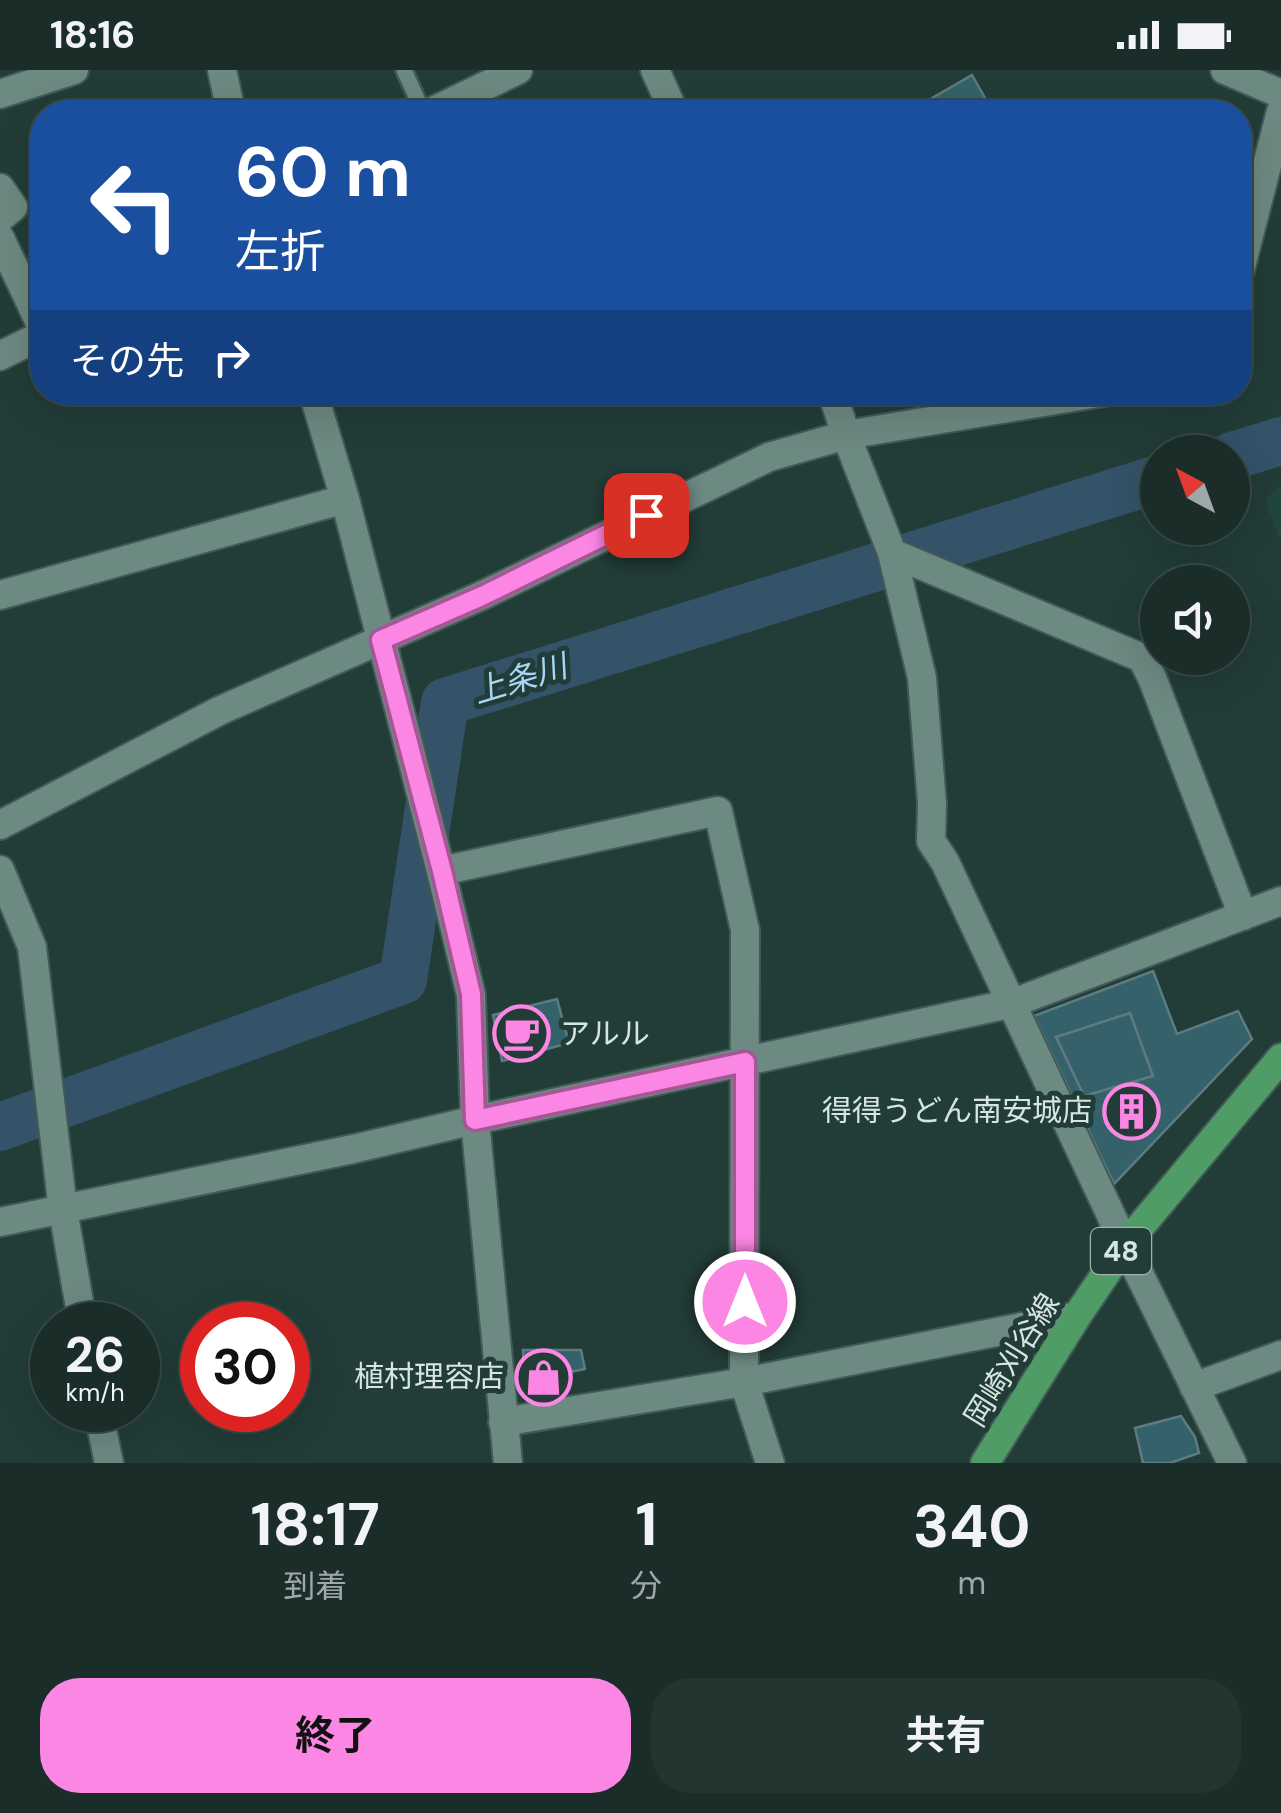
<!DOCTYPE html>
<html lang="ja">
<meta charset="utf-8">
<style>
:root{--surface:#1a2d29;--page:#233531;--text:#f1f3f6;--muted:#9fa8a8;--line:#384946;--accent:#fc86e3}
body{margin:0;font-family:"DM Sans","Noto Sans JP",sans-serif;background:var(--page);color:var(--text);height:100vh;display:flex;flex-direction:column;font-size:38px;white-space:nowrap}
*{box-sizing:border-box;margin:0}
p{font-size:32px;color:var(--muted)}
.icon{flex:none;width:55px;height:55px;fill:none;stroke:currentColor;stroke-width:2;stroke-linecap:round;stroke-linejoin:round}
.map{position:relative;height:1393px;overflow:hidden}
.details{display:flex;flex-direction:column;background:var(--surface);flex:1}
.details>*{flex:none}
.hud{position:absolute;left:30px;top:30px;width:1222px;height:305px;border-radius:40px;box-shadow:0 10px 40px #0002,0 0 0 2px var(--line);background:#1a4fa0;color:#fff;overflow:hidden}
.needle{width:65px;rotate:319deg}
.tools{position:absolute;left:1140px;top:365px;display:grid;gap:20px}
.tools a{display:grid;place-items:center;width:110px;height:110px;border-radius:50%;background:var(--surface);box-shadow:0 10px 40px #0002,0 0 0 2px var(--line);font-size:50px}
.speed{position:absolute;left:30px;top:1232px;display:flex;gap:20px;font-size:50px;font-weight:700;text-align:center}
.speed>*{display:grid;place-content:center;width:130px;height:130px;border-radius:50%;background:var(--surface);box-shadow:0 10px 40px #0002,0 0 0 2px var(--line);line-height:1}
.speed small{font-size:25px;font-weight:400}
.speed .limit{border:15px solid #d22;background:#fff;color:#111}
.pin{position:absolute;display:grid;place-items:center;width:85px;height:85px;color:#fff;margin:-42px;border-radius:20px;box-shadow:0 5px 15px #0006}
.me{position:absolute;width:110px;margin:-55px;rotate:0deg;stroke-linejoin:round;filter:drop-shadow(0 0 8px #0008)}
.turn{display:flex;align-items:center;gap:35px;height:210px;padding:0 40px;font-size:45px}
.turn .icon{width:130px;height:130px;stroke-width:2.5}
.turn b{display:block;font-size:70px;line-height:85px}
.then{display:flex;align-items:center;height:95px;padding:0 40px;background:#0003;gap:20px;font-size:38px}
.eta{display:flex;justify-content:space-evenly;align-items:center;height:170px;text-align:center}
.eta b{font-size:60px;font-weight:700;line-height:70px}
.cta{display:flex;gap:20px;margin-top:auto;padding:20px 40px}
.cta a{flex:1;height:115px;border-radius:40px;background:var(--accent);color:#111;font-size:40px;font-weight:700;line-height:115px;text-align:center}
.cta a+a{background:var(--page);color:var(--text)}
.status{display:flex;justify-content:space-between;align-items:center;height:70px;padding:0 50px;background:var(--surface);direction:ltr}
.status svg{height:28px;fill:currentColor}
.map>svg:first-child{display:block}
.built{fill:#21463e}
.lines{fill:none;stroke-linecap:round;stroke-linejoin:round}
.river{stroke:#345268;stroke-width:48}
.building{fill:#35626a;stroke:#5e7b81;stroke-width:2.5}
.service-casing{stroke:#425955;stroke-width:20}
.minor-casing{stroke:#425955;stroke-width:32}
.primary-casing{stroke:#425955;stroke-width:32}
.service{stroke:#6c8982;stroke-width:15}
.minor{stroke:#6c8982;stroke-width:28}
.primary{stroke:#509c66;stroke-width:28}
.route-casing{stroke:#a45794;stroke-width:25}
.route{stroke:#fc86e3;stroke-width:18}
.labels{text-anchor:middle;stroke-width:10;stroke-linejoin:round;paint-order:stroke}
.shield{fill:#223c37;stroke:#a0b2ae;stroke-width:2.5}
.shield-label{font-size:28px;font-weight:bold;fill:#d6e5e1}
.poi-label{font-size:30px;fill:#d6e5e1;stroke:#223c37;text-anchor:end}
.street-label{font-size:30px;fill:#d6e5e1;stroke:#223c37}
.water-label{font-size:32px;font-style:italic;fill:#a9d5f6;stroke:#223c37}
</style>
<div class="status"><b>18:16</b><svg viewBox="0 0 49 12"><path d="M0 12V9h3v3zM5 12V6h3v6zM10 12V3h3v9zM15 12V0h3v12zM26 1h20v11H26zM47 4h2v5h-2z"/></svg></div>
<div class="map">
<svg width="1281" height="1393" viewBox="0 0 1281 1393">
<rect width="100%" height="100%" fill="#223c37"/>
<path class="built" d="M 1281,414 L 1281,472 L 1265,430 Z"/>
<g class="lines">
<path class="river" d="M 1232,386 L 1281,371
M 0,1057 L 403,910 L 445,632 L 1158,409"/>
</g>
<path class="building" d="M 972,5 L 993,42 L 908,42 Z
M 922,322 L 1001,322 L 927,334 Z
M 1153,901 L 1177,964 L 1238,941 L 1252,969 L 1114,1114 L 1034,946 Z
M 557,929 L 569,973 L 502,991 L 493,945 Z
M 1130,943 L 1153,1006 L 1084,1026 L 1056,967 Z
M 523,1280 L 581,1280 L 585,1299 L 524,1311 Z
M 1181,1346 L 1195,1367 L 1199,1383 L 1170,1393 L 1143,1393 L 1135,1358 Z"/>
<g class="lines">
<defs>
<path id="service" d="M 404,0 L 423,42"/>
<path id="minor" d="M 222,0 L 231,42
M 655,0 L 674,42
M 1225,0 L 1281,24
M 0,24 L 74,0
M 431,42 L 518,0
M 0,118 L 13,137 L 0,148
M 0,168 L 42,257
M 1240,200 L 1281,41
M 0,286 L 42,265
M 313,322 L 345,429 L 441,801 L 471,925 L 475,1050 L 508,1393
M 832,322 L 846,365 L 892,483 L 922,608 L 932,734 L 931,771 L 945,792 L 1125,1175 L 1232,1393
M 892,483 L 1142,588 L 1153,610 L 1243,846
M 0,525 L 345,429
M 0,755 L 221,640 L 483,525 L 769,387 L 846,365 L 1104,322
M 0,800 L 32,877 L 63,1140 L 83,1255
M 441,801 L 718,741 L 745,860 L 744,1312 L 770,1393
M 0,1152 L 353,1079 L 475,1050 L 1013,933 L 1281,831
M 1194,1317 L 1281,1285
M 98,1340 L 109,1393
M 503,1352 L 744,1312 L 1077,1246"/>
<path id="primary" d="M 985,1393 L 1077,1246 L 1125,1175 L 1281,988"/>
</defs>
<use href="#service" class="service-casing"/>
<use href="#minor" class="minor-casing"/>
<use href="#primary" class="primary-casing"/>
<use href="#service" class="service"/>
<use href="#minor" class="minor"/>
<use href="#primary" class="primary"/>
</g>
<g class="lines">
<defs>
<path id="route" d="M 646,445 L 482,526 L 381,570 L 442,801 L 471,924 L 475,1050 L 745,992 L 745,1232"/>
</defs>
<use href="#route" class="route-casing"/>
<use href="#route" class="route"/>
</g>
<defs>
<symbol id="cafe-ring" viewBox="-11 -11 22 22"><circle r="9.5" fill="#223c37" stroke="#fc86e3" stroke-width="1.5"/><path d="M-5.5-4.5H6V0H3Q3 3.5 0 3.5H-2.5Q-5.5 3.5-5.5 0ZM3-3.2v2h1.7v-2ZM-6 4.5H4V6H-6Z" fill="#fc86e3"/></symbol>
<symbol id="building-ring" viewBox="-11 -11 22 22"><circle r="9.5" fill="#223c37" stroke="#fc86e3" stroke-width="1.5"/><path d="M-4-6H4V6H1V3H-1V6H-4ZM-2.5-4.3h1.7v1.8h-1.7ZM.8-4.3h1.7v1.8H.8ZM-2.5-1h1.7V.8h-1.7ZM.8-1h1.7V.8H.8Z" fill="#fc86e3"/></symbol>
<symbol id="shop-ring" viewBox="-11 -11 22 22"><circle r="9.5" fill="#223c37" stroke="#fc86e3" stroke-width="1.5"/><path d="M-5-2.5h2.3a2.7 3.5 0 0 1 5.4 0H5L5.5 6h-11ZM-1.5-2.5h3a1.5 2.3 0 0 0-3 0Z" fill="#fc86e3"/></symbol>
</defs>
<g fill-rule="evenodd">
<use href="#cafe-ring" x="490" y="932" width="63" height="63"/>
<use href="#building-ring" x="1100" y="1010" width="63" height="63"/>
<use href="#shop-ring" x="512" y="1276" width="63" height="63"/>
</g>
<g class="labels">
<rect class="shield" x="1091" y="1158" width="60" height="46" rx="8"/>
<g class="shield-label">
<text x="1121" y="1191">48</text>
</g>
<g class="poi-label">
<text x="560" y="974" text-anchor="start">アルル</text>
<text x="1092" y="1051">得得うどん南安城店</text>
<text x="504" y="1317">植村理容店</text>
</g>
<g class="street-label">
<text transform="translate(1012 1290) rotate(-58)" y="10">岡崎刈谷線</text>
</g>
<g class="water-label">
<text transform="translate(520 609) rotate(-17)" y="11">上条川</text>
</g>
</g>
</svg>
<div class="tools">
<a><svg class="needle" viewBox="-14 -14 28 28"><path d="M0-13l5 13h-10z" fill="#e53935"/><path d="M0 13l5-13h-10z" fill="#9fa8a8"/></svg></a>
<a><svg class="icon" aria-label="sound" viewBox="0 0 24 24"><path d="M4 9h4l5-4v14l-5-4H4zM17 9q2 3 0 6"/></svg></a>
</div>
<div class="speed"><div>26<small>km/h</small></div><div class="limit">30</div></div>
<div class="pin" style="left:646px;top:445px;background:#d93025"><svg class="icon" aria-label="arrive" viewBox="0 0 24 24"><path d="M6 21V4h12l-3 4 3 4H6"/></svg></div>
<svg class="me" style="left:745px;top:1232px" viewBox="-20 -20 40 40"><circle r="17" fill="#fc86e3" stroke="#fff" stroke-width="3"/><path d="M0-11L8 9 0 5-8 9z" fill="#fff"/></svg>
<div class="hud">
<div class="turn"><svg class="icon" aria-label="left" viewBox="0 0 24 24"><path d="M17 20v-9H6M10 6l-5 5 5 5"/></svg><div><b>60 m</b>左折</div></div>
<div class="then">その先<svg class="icon" aria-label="right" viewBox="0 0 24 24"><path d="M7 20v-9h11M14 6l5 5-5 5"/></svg></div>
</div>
</div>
<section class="details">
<div class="eta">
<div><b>18:17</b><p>到着</p></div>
<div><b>1</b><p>分</p></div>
<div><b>340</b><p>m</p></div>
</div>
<div class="cta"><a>終了</a><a>共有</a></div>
</section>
